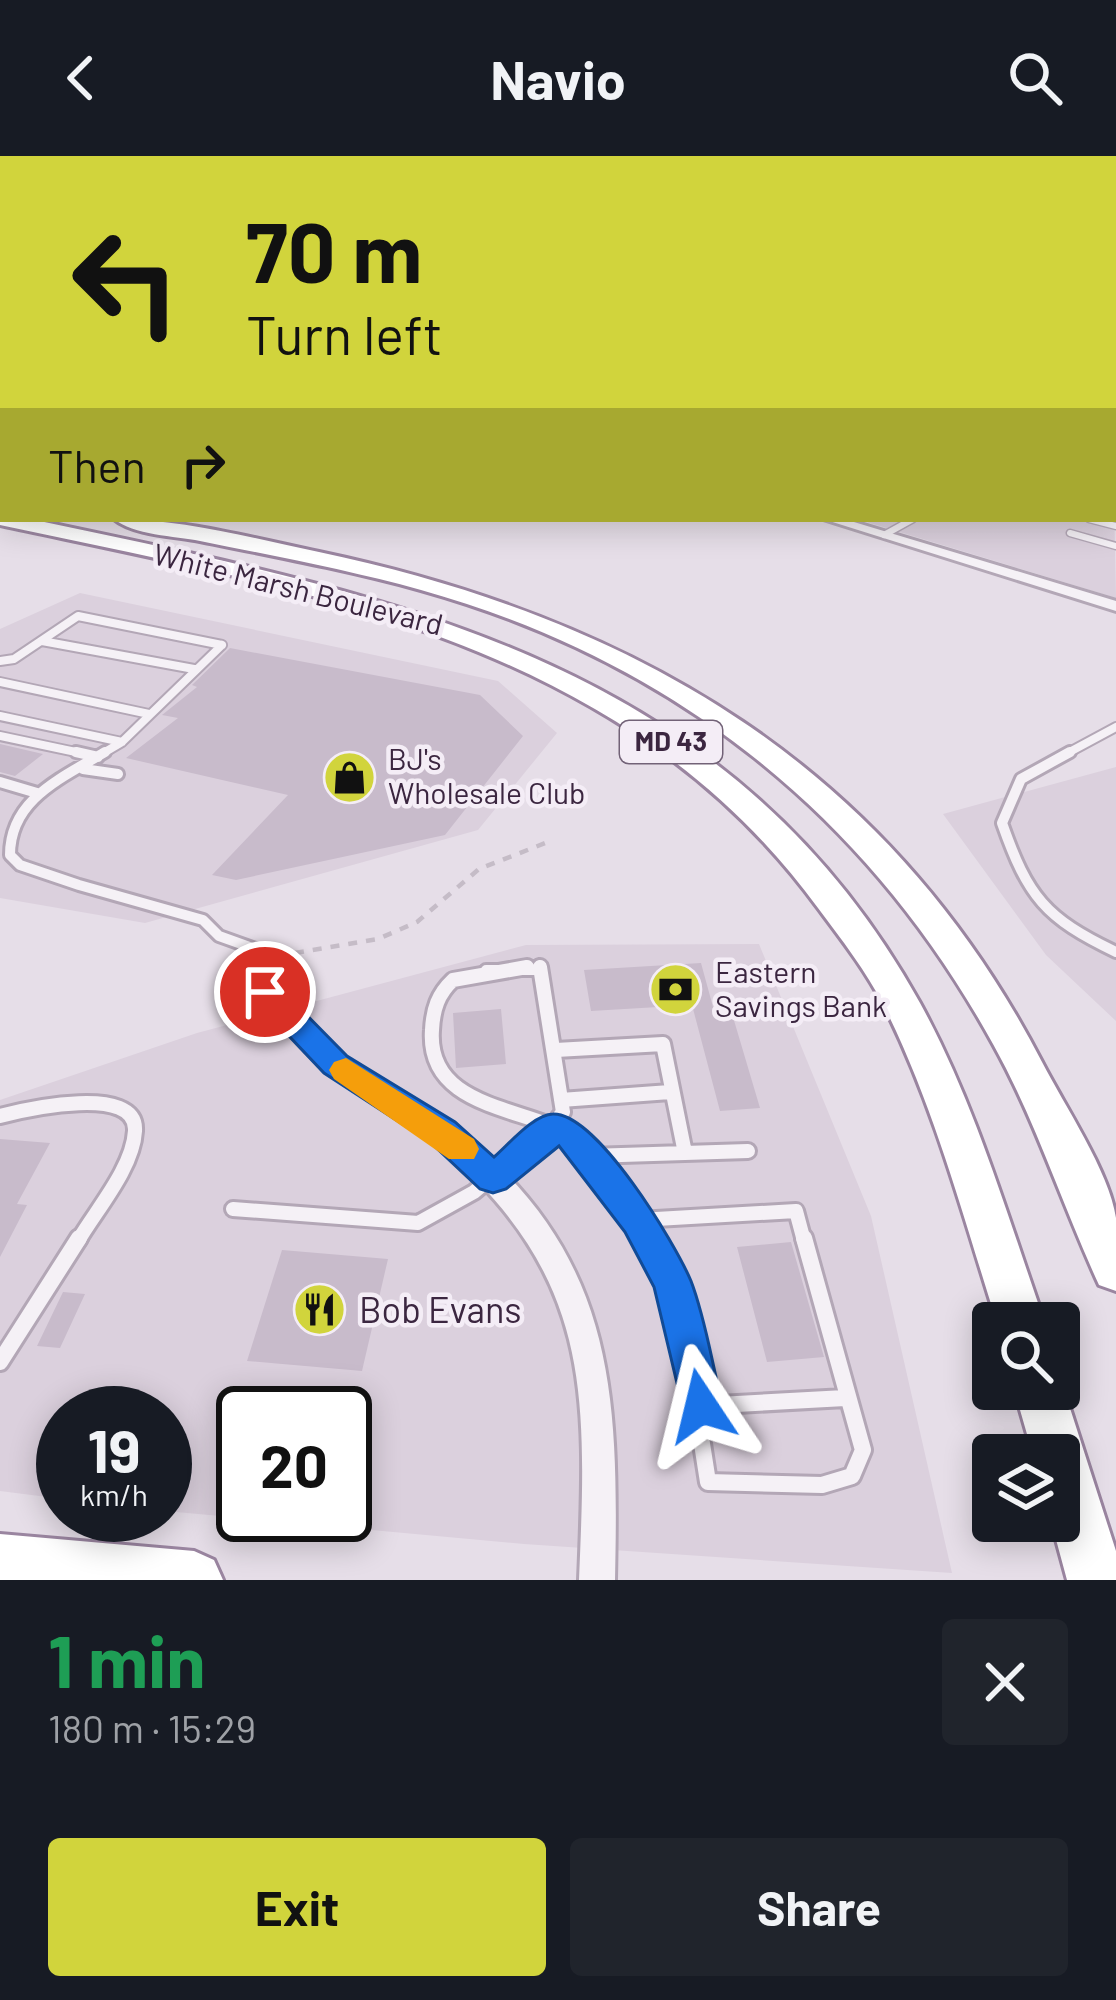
<!DOCTYPE html>
<meta charset="utf-8">
<style>
:root{--surface:#171b24;--page:#20242c;--text:#f1f3f6;--muted:#9ea1a6;--accent:#d1d43c}
body{margin:0;font-family:Barlow,sans-serif;background:var(--page);color:var(--text);height:100vh;display:flex;flex-direction:column;font-size:45px;white-space:nowrap}
*{box-sizing:border-box;margin:0}
p{font-size:39px;color:var(--muted)}
.icon{flex:none;width:66px;height:66px;fill:none;stroke:currentColor;stroke-width:2;stroke-linecap:round;stroke-linejoin:round}
.map{position:relative;height:1424px;overflow:hidden}
.panel{display:flex;flex-direction:column;background:var(--surface);flex:1}
.panel>*{flex:none}
.top-card{position:absolute;left:0px;top:0px;width:1116px;height:366px;box-shadow:0 6px 30px #0003;background:#d1d43c;color:#111;overflow:hidden}
.buttons{position:absolute;left:972px;top:1146px;display:grid;gap:24px}
.buttons a{display:grid;place-items:center;width:108px;height:108px;border-radius:12px;background:var(--surface);box-shadow:0 6px 30px #0003;font-size:60px}
.speed{position:absolute;left:36px;top:1230px;display:flex;gap:24px;font-size:60px;font-weight:700;text-align:center}
.speed>*{display:grid;place-content:center;width:156px;height:156px;border-radius:50%;background:var(--surface);box-shadow:0 6px 30px #0003;line-height:1}
.speed small{font-size:30px;font-weight:400}
.speed .limit{border:6px solid #111;border-radius:18px;background:#fff;color:#111}
.pin{position:absolute;display:grid;place-items:center;width:102px;height:102px;color:#fff;margin:-51px;border:6px solid #fff;border-radius:50%;box-shadow:0 3px 12px #0007}
.me{position:absolute;width:132px;margin:-66px;rotate:350deg;stroke-linejoin:round;filter:drop-shadow(0 0 9px #0008)}
.turn{display:flex;align-items:center;gap:42px;height:252px;padding:0 48px;font-size:54px}
.turn .icon{width:156px;height:156px;stroke-width:2.5}
.turn b{display:block;font-size:84px;line-height:102px}
.then{display:flex;align-items:center;height:114px;padding:0 48px;background:#0003;gap:24px;font-size:45px}
.round{display:grid;place-items:center;flex:none;width:126px;height:126px;border-radius:12px;background:var(--page)}
.headline{display:flex;align-items:center;justify-content:space-between;height:204px;padding:0 48px}
h1{font-size:72px;font-weight:700;line-height:90px;color:#1e9e55}
.cta{display:flex;gap:24px;margin-top:auto;padding:24px 48px}
.cta a{flex:1;height:138px;border-radius:12px;background:var(--accent);color:#111;font-size:48px;font-weight:700;line-height:138px;text-align:center}
.cta a+a{background:var(--page);color:var(--text)}
header{display:flex;justify-content:space-between;align-items:center;height:156px;padding:0 48px;background:var(--surface);font-size:54px;font-weight:700}
.map>svg:first-child{display:block}
.built{fill:#dbd0dd;fill-rule:evenodd}
.building{fill:#c8bbcb}
.lines{fill:none;stroke-linecap:round;stroke-linejoin:round}
.service-far4-casing{stroke:#b3a7b6;stroke-width:9}
.service-far3-casing{stroke:#b3a7b6;stroke-width:12}
.service-far2-casing{stroke:#b3a7b6;stroke-width:16}
.service-far1-casing{stroke:#b3a7b6;stroke-width:20}
.service-casing{stroke:#b3a7b6;stroke-width:22}
.minor-casing{stroke:#b3a7b6;stroke-width:6}
.trunk-casing{stroke:#9a85a0;stroke-width:6}
.path{stroke:#c5bcc7;stroke-width:4.5;stroke-dasharray:9 9;stroke-linecap:butt}
.service-far4{stroke:#f5f1f6;stroke-width:6}
.service-far3{stroke:#f5f1f6;stroke-width:8}
.service-far2{stroke:#f5f1f6;stroke-width:10}
.service-far1{stroke:#f5f1f6;stroke-width:14}
.service{stroke:#f5f1f6;stroke-width:16}
.minor{fill:#f5f1f6;fill-rule:evenodd}
.trunk{fill:#fff;fill-rule:evenodd}
.route{fill:#1a73e8;stroke:#114b97;stroke-width:3}
.slow{fill:#f59e0b}
.labels{text-anchor:middle;stroke-width:9;stroke-linejoin:round;paint-order:stroke}
.shield{fill:#f4edf6;stroke:#726277;stroke-width:3}
.shield-label{font-size:27px;font-weight:bold;fill:#3b2640}
.street-label{font-size:30px;fill:#3b2640;stroke:#f4edf6}
.poi-label{font-size:30px;fill:#3b2640;stroke:#f4edf6;text-anchor:start}
.near-poi-label{font-size:36px;fill:#3b2640;stroke:#f4edf6;text-anchor:start}
</style>
<header><svg class="icon" aria-label="back" viewBox="0 0 24 24"><path d="M15 5l-7 7 7 7"/></svg>Navio<svg class="icon" aria-label="search" viewBox="0 0 24 24"><circle cx="10" cy="10" r="6"/><path d="M15 15l6 6"/></svg></header>
<div class="map">
<svg width="1116" height="1424" viewBox="0 0 1116 1424">
<rect width="100%" height="100%" fill="#e6dee8"/>
<path class="built" d="M 1113,291 L 1116,442 L 857,363 L 1113,363 Z
M 80,437 L 498,525 L 557,577 L 478,674 L 145,767 L 0,742 L 0,473 Z
M 1116,611 L 1116,865 L 1046,799 L 943,658 Z
M 759,788 L 871,1060 L 952,1417 L 524,1388 L 165,1355 L 165,1257 L 63,1257 L 63,1343 L 0,1335 L 0,944 L 197,877 L 526,789 ZM 243,1257 L 345,1257 L 345,1359 L 243,1359 Z"/>
<path class="building" d="M 230,492 L 480,539 L 523,580 L 445,679 L 236,724 L 212,719 L 288,639 L 126,602 L 178,562 L 162,559 L 197,531 L 192,529 Z
M 0,588 L 43,598 L 15,620 L 0,616 Z
M 701,807 L 716,862 L 733,861 L 760,952 L 720,955 L 692,849 L 591,855 L 584,814 Z
M 501,853 L 506,908 L 456,912 L 453,857 Z
M 0,983 L 50,987 L 17,1048 L 27,1049 L 0,1101 Z
M 791,1086 L 824,1201 L 767,1206 L 737,1091 Z
M 282,1094 L 388,1103 L 362,1215 L 247,1205 Z
M 63,1136 L 85,1138 L 60,1192 L 37,1190 Z"/>
<g class="lines">
<defs>
<path id="service-far4" d="M 1089,363 L 1116,370
M 1070,377 L 1116,390
M 884,379 L 913,363"/>
<path id="service-far3" d="M 42,485 L 194,513
M 0,505 L 14,503 L 78,460 L 222,489
M 0,526 L 149,558
M 0,560 L 122,586
M 0,580 L 90,599
M 100,599 L 122,586 L 222,489
M 1064,599 L 1116,571"/>
<path id="service-far2" d="M 76,596 L 98,601
M 105,596 C 62,622 10,643 10,699 L 20,709 L 79,729 L 203,764 L 219,780 L 275,800
M 1070,596 L 1021,623 L 1002,667 C 1028,741 1045,762 1116,796
M 83,613 L 118,618
M 0,626 L 37,637
M 486,814 L 541,814"/>
<path id="service-far1" d="M 527,811 L 453,824 C 438,838 433,853 432,874 C 427,943 502,950 552,970
M 540,811 L 563,956 L 552,970
M 556,894 L 663,888 L 685,997
M 561,944 L 670,936
M 0,960 C 27,953 138,928 135,975 C 133,1012 96,1054 78,1085
M 552,970 L 595,1004 L 648,1085
M 590,1000 L 748,995
M 233,1053 L 418,1067 L 474,1036 L 552,970
M 639,1064 L 796,1055 L 804,1085"/>
<path id="service" d="M 647,1082 L 684,1173 L 708,1326 L 822,1329 L 852,1320 L 863,1294 L 804,1082
M 0,1206 L 79,1082
M 701,1250 L 845,1242"/>
<path id="minor" d="M 823,363 L 844,363 L 1116,445 L 1116,455 Z
M 275,792 L 283,795 L 286,800 L 277,834 C 303,860 326,889 356,910 C 386,931 420,945 449,967 C 615,1095 619,1230 615,1424 L 579,1424 C 587,1233 592,1118 434,985 C 403,959 366,944 334,920 C 304,899 282,868 257,842 L 253,836 L 267,795 Z"/>
<path id="trunk" d="M 0,330 L 3,330 L 3,342 L 0,342 Z
M 0,357 L 3,363 L 30,363 C 385,438 727,499 920,847 C 975,947 1007,1059 1045,1167 L 997,1167 C 963,1060 934,950 884,850 C 866,815 842,784 818,752 C 622,484 304,434 0,369 Z
M 114,363 C 183,363 252,382 319,396 C 637,463 889,611 1042,906 C 1064,949 1109,1015 1116,1062 C 1116,1085 1116,1111 1116,1135 L 1099,1129 C 1062,1049 1036,965 993,888 C 867,659 674,505 421,434 C 348,414 274,400 200,385 C 175,380 133,379 114,363 Z
M 1059,1218 L 1116,1395 L 1116,1424 L 1067,1424 L 1051,1365 L 1059,1365 L 1059,1299 L 1033,1299 L 1014,1233 L 1059,1233 Z
M 0,1378 L 194,1395 L 214,1404 L 223,1424 L 0,1424 Z"/>
</defs>
<use href="#service-far4" class="service-far4-casing"/>
<use href="#service-far3" class="service-far3-casing"/>
<use href="#service-far2" class="service-far2-casing"/>
<use href="#service-far1" class="service-far1-casing"/>
<use href="#service" class="service-casing"/>
<use href="#minor" class="minor-casing"/>
<use href="#trunk" class="trunk-casing"/>
<path class="path" d="M 295,797 L 378,783 L 417,766 L 479,713 L 553,684"/>
<use href="#service-far4" class="service-far4"/>
<use href="#service-far3" class="service-far3"/>
<use href="#service-far2" class="service-far2"/>
<use href="#service-far1" class="service-far1"/>
<use href="#service" class="service"/>
<use href="#minor" class="minor"/>
<use href="#trunk" class="trunk"/>
</g>
<linearGradient id="sky" x2="0" y2="1"><stop stop-color="#95a8dc"/><stop offset="0.48" stop-color="#f4f0f5"/><stop offset="1" stop-color="#f4f0f5" stop-opacity="0"/></linearGradient>
<rect width="1116" height="383" fill="url(#sky)"/>
<path class="route" d="M 265,825 L 276,828 L 347,900 L 455,966 L 494,1001 C 508,989 534,958 553,958 C 597,957 675,1087 691,1125 C 706,1164 712,1209 723,1250 L 716,1265 L 701,1271 L 686,1265 L 654,1131 L 625,1076 L 559,990 L 506,1033 L 493,1037 L 480,1033 L 430,986 L 324,917 L 254,843 L 249,836 Z"/>
<path class="slow" d="M 346,902 L 474,983 L 479,993 L 474,1003 L 449,1003 L 334,923 L 329,914 L 334,906 Z"/>
<defs>
<symbol id="shop-disc" viewBox="-11 -11 22 22"><circle r="9.5" fill="#d1d43c" stroke="#f4edf6"/><path d="M-5-2.5h2.3a2.7 3.5 0 0 1 5.4 0H5L5.5 6h-11ZM-1.5-2.5h3a1.5 2.3 0 0 0-3 0Z" fill="#111"/></symbol>
<symbol id="bank-disc" viewBox="-11 -11 22 22"><circle r="9.5" fill="#d1d43c" stroke="#f4edf6"/><path d="M-6-4H6V4H-6ZM0-2.3a2.3 2.3 0 1 0 0 4.6a2.3 2.3 0 1 0 0-4.6Z" fill="#111"/></symbol>
<symbol id="restaurant-disc" viewBox="-11 -11 22 22"><circle r="9.5" fill="#d1d43c" stroke="#f4edf6"/><path d="M-5-6h1v4h1v-4h1v4h1v-4h1v5L-1.5 .5V6h-2V.5L-5-1ZM5-6V6H3V1.5H1.5Q1.5-4 5-6Z" fill="#111"/></symbol>
</defs>
<g fill-rule="evenodd">
<use href="#shop-disc" x="320" y="592" width="59" height="59"/>
<use href="#bank-disc" x="646" y="804" width="59" height="59"/>
<use href="#restaurant-disc" x="290" y="1124" width="59" height="59"/>
</g>
<g class="labels">
<rect class="shield" x="620" y="565" width="102" height="42" rx="9"/>
<g class="shield-label">
<text x="671" y="595">MD 43</text>
</g>
<g class="street-label">
<text transform="translate(298 434) rotate(14)" y="10">White Marsh Boulevard</text>
</g>
<g class="poi-label">
<text x="388" y="614">BJ's<tspan x="388" dy="34">Wholesale Club</tspan></text>
<text x="715" y="827">Eastern<tspan x="715" dy="34">Savings Bank</tspan></text>
</g>
<g class="near-poi-label">
<text x="359" y="1167">Bob Evans</text>
</g>
</g>
</svg>
<div class="buttons">
<a><svg class="icon" aria-label="search" viewBox="0 0 24 24"><circle cx="10" cy="10" r="6"/><path d="M15 15l6 6"/></svg></a>
<a><svg class="icon" aria-label="layers" viewBox="0 0 24 24"><path d="M12 4l9 5-9 5-9-5zM3 14l9 5 9-5"/></svg></a>
</div>
<div class="speed"><div>19<small>km/h</small></div><div class="limit">20</div></div>
<div class="pin" style="left:265px;top:836px;background:#d93025"><svg class="icon" aria-label="arrive" viewBox="0 0 24 24"><path d="M6 21V4h12l-3 4 3 4H6"/></svg></div>
<svg class="me" style="left:701px;top:1250px" viewBox="-20 -20 40 40"><path d="M0-17L14 15 0 8-14 15z" fill="#1a73e8" stroke="#fff" stroke-width="4"/></svg>
<div class="top-card">
<div class="turn"><svg class="icon" aria-label="left" viewBox="0 0 24 24"><path d="M17 20v-9H6M10 6l-5 5 5 5"/></svg><div><b>70 m</b>Turn left</div></div>
<div class="then">Then<svg class="icon" aria-label="right" viewBox="0 0 24 24"><path d="M7 20v-9h11M14 6l5 5-5 5"/></svg></div>
</div>
</div>
<section class="panel">
<div class="headline"><div><h1>1 min</h1><p>180 m · 15:29</p></div><a class="round"><svg class="icon" aria-label="close" viewBox="0 0 24 24"><path d="M6 6l12 12M18 6L6 18"/></svg></a></div>
<div class="cta"><a>Exit</a><a>Share</a></div>
</section>
